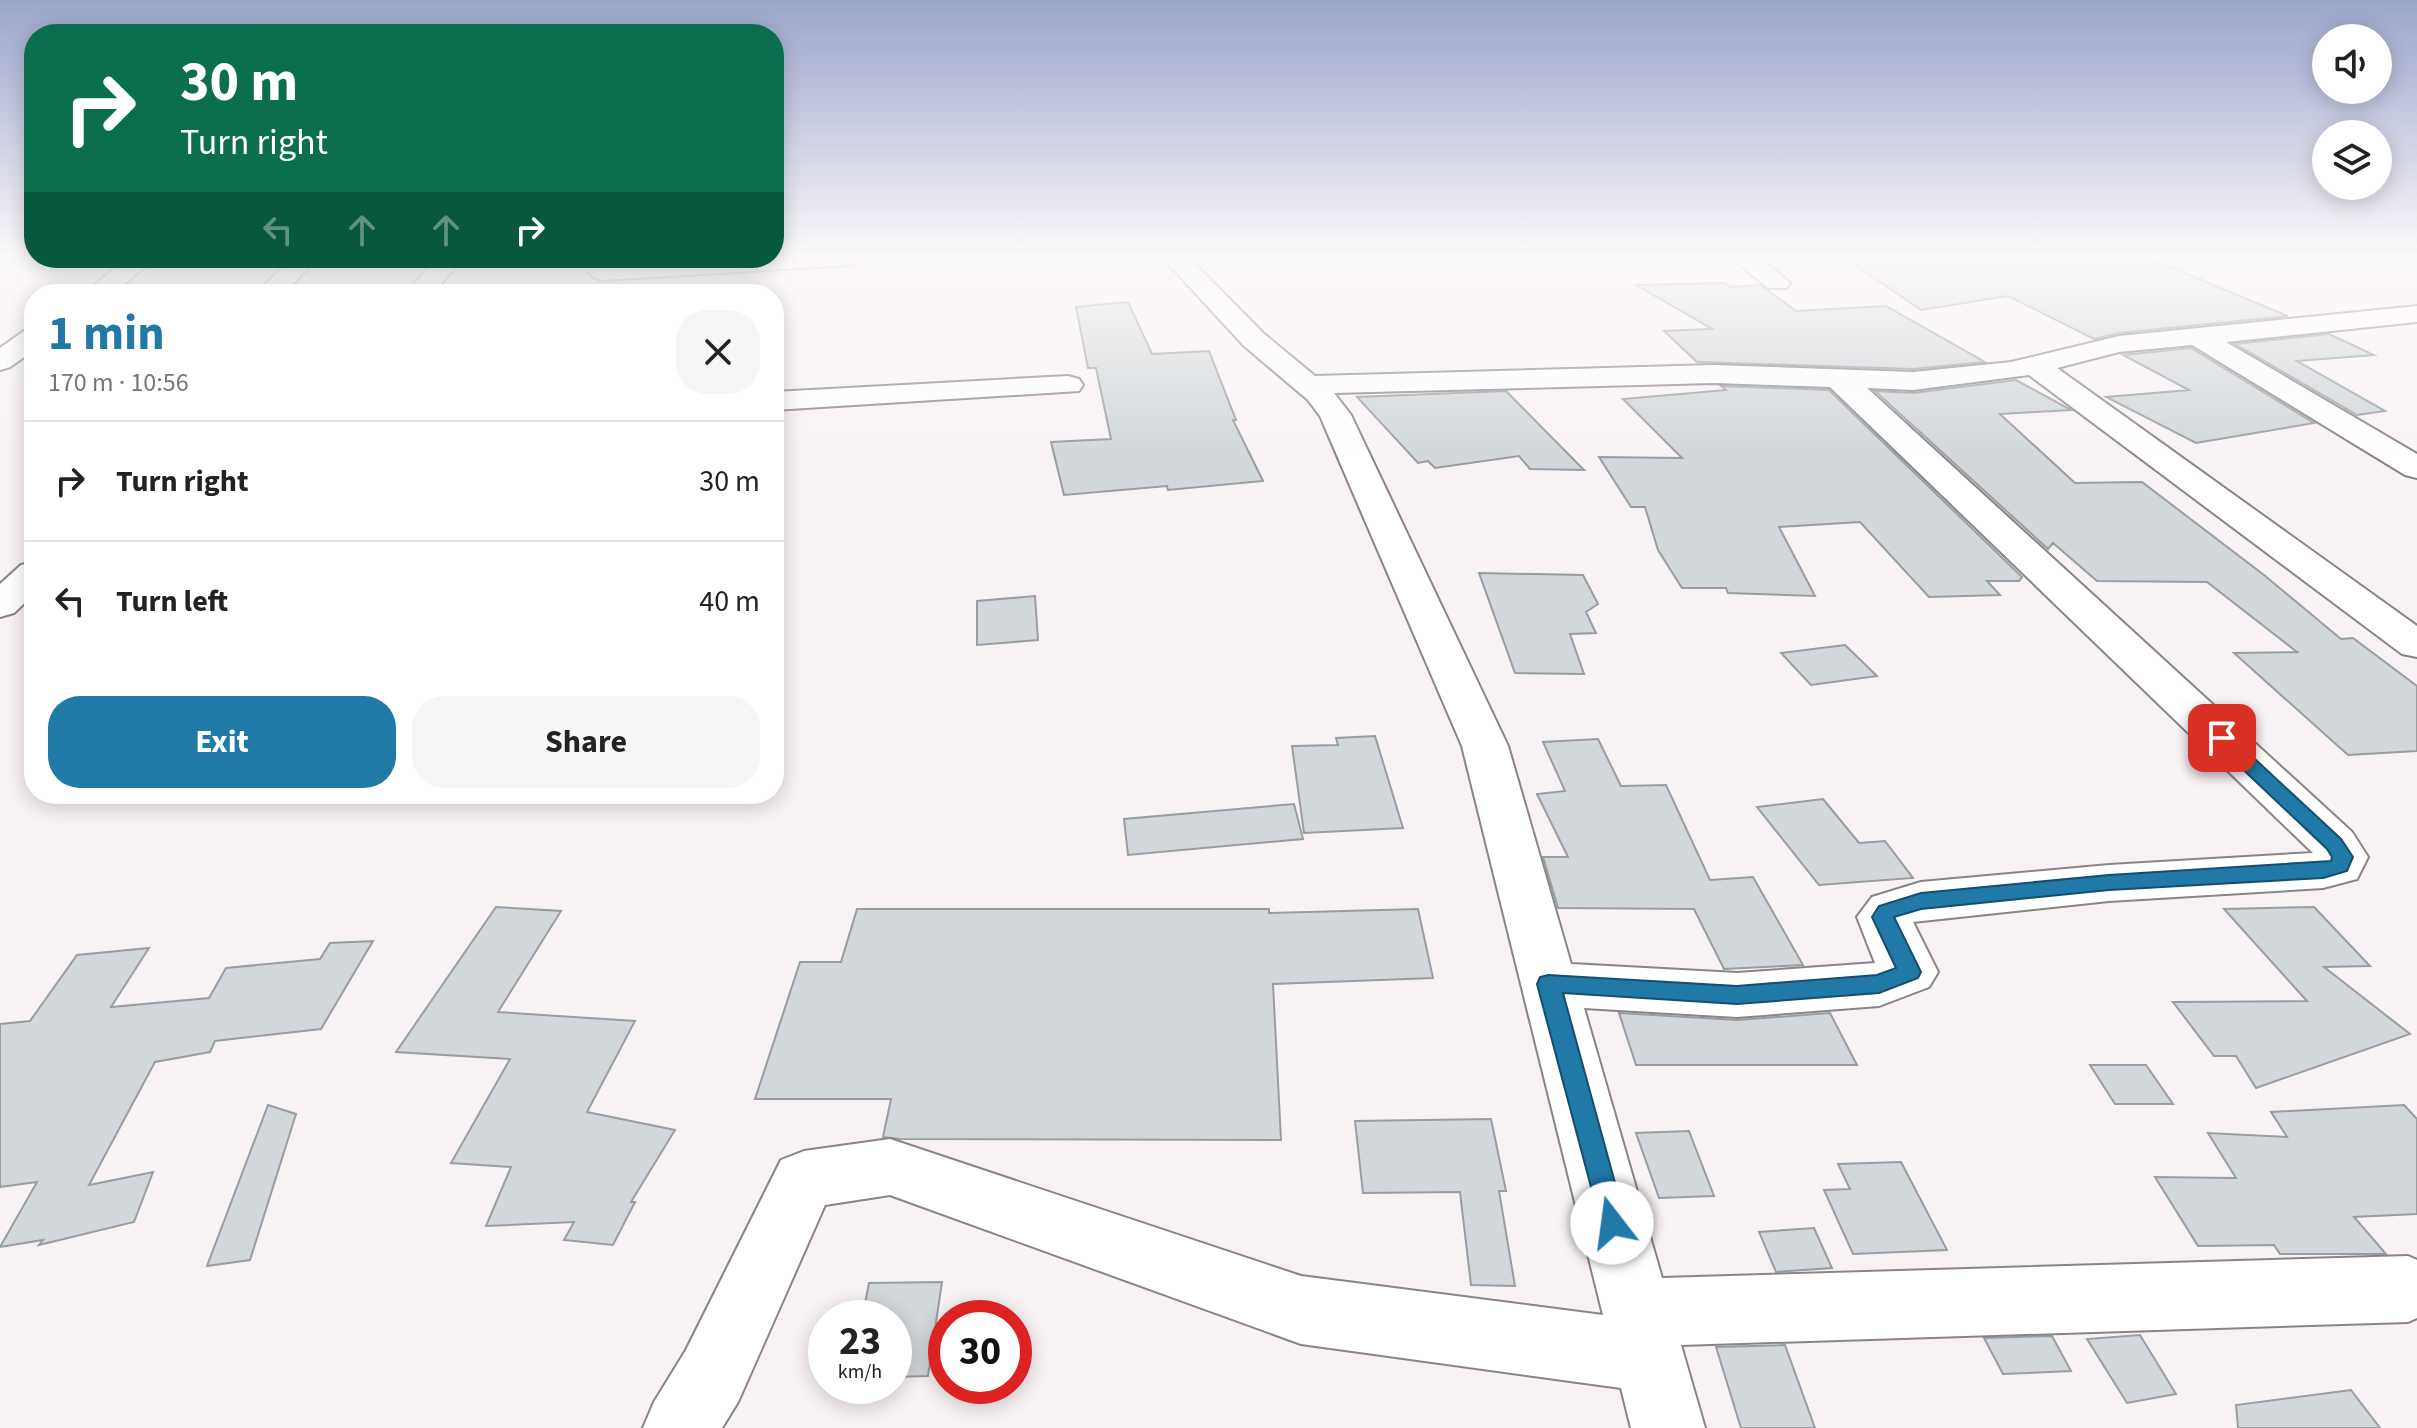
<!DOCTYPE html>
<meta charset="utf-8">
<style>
:root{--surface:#fff;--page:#f6f6f6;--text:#222;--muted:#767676;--line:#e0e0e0;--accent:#2079a7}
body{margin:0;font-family:"Source Sans 3",sans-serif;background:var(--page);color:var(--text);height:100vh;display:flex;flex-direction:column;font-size:30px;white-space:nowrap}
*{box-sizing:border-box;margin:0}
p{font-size:26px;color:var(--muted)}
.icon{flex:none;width:44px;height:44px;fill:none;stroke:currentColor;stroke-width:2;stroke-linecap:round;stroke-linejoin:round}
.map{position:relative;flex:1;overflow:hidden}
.sheet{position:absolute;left:24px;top:284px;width:760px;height:520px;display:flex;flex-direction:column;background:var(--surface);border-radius:32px;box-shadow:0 4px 20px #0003}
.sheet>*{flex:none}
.guide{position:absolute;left:24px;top:24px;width:760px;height:244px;border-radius:32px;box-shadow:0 4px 20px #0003;background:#0b6e4f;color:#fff;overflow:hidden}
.fabs{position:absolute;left:2312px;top:24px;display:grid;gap:16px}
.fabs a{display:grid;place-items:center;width:80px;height:80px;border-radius:50%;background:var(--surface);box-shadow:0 4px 20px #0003;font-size:40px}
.speed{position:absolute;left:808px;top:1300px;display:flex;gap:16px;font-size:40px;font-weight:700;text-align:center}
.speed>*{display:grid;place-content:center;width:104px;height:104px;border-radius:50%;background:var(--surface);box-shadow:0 4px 20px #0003;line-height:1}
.speed small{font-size:20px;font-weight:400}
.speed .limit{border:12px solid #d22;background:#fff;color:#111}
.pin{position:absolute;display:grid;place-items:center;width:68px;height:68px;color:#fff;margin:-34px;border-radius:16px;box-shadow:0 4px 12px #0006}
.me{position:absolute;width:88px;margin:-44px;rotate:345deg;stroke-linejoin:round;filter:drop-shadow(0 0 6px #0008)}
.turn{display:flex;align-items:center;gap:28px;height:168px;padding:0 24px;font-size:36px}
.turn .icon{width:104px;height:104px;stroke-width:2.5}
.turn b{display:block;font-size:56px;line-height:68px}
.lanes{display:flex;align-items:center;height:76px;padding:0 24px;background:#0003;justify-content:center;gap:40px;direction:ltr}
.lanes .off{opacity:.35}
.round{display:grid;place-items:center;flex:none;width:84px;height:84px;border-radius:32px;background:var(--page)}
.summary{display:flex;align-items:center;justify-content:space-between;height:136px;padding:0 24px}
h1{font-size:48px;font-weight:700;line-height:60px;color:var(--accent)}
.primary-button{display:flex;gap:16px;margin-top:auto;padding:16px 24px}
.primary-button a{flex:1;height:92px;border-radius:32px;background:var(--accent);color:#fff;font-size:32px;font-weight:700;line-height:92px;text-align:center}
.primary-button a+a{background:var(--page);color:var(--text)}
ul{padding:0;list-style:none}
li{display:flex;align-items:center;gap:24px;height:120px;padding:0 24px;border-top:2px solid var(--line)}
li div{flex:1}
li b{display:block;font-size:30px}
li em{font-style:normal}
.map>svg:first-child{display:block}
.building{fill:#d1d7da;stroke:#989da1;stroke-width:2}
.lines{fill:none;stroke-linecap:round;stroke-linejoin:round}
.minor-casing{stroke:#8a8485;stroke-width:4}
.minor{fill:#fff;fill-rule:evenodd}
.route{fill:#2079a7;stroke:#154f6d;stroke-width:2}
</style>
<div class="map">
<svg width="2417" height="1428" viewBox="0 0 2417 1428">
<rect width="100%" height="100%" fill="#f9f2f4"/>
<path class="building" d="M 1845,258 L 2127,258 L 2128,265 L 2161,263 L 2288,316 L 2119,333 L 2094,339 L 2008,296 L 1921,310 Z
M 1725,283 L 1730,287 L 1760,285 L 1796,311 L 1886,306 L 1985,362 L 1913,369 L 1697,362 L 1664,331 L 1712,329 L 1636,285 Z
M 1128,302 L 1152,354 L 1209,351 L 1236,420 L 1233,420 L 1263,481 L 1168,490 L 1167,486 L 1064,495 L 1051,442 L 1111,439 L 1096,368 L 1088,368 L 1076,307 Z
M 2329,334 L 2374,355 L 2297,361 L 2385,411 L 2357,415 L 2235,344 Z
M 2191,348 L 2314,423 L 2196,443 L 2106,397 L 2189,390 L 2123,355 Z
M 2016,380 L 2071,410 L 2000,414 L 2075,483 L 2142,482 L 2264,575 L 2341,639 L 2353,638 L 2417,686 L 2417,751 L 2348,755 L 2234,653 L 2297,652 L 2207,582 L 2097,581 L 2053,543 L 2048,549 L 1875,391 L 1913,393 Z
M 1721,386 L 1829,390 L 2022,577 L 2019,581 L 1987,581 L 2000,595 L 1929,597 L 1860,522 L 1779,527 L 1815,596 L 1728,593 L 1726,588 L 1682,588 L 1658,550 L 1645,507 L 1631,507 L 1599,457 L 1682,458 L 1623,399 L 1726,390 Z
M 1506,391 L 1584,470 L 1530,469 L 1519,456 L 1435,468 L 1428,461 L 1418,463 L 1357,397 Z
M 1479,573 L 1583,575 L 1598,604 L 1586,612 L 1596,633 L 1570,634 L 1584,674 L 1515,673 Z
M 1035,596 L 1038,640 L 977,645 L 977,601 Z
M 1845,645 L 1877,676 L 1811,685 L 1781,653 Z
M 1375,736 L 1403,828 L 1304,833 L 1292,746 L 1338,745 L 1336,738 Z
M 1598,739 L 1621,786 L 1666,785 L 1710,880 L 1753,877 L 1803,965 L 1724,969 L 1694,909 L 1558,908 L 1543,857 L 1568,857 L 1537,794 L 1565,791 L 1543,742 Z
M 1823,799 L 1859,843 L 1885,841 L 1913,878 L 1819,885 L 1757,807 Z
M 1294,804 L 1303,839 L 1128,855 L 1124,819 Z
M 496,907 L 561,911 L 498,1012 L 635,1021 L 587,1112 L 675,1130 L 631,1202 L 635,1202 L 613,1245 L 564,1240 L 574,1222 L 486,1226 L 511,1167 L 451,1163 L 510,1059 L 396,1052 Z
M 2314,907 L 2370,966 L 2324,967 L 2410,1034 L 2256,1088 L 2236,1056 L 2214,1056 L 2173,1002 L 2307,1001 L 2224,909 Z
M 857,909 L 1269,909 L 1269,913 L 1418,909 L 1433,978 L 1273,984 L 1281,1140 L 900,1139 L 883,1137 L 891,1099 L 755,1099 L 800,962 L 841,962 Z
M 373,941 L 321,1029 L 215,1041 L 210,1052 L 155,1062 L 89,1185 L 153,1172 L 134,1222 L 39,1245 L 43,1240 L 0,1247 L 37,1182 L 0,1187 L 0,1024 L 30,1021 L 77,955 L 149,948 L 111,1007 L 209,998 L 226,968 L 320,959 L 330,943 Z
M 1619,1013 L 1737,1020 L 1830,1013 L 1857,1065 L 1636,1065 Z
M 2090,1065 L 2146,1065 L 2173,1104 L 2115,1104 Z
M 268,1105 L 296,1114 L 250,1260 L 207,1266 Z
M 2404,1105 L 2417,1119 L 2417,1214 L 2354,1217 L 2386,1254 L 2280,1254 L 2274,1245 L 2198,1246 L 2155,1177 L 2236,1178 L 2208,1133 L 2287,1137 L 2271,1112 Z
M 1491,1119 L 1506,1191 L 1499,1191 L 1515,1286 L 1471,1285 L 1460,1192 L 1363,1193 L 1355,1121 Z
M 1689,1131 L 1714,1196 L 1659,1198 L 1636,1133 Z
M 1901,1162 L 1947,1250 L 1853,1254 L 1824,1190 L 1850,1189 L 1838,1164 Z
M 1814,1228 L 1832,1268 L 1776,1272 L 1759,1232 Z
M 942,1282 L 928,1376 L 894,1377 L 894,1318 L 862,1318 L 869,1283 Z
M 2140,1335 L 2176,1394 L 2127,1403 L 2087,1339 Z
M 2052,1336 L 2071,1371 L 2003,1374 L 1984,1338 Z
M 1785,1345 L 1815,1428 L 1741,1428 L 1716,1347 Z
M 2351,1390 L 2380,1428 L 2238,1428 L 2236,1405 Z"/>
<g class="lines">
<defs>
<path id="minor" d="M 127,258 L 155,258 L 113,294 L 84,294 Z
M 291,258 L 317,258 L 284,294 L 256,294 Z
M 436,258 L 462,258 L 433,294 L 406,294 Z
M 710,258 L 863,258 L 860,263 L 851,265 L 602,280 L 593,277 L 589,272 L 593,267 L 602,264 Z
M 1163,258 L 1189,258 L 1263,333 L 1315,376 L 1714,365 L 1913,372 L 2011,362 L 2119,336 L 2417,306 L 2417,322 L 2226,342 L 2417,454 L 2417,478 L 2405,475 L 2192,345 L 2119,352 L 2057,368 L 2417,626 L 2417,657 L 2402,654 L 2029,375 L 1913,390 L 1867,388 L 2352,832 L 2368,857 L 2357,879 L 2323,888 L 2109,901 L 1913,922 L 1938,972 L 1929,987 L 1879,1006 L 1737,1017 L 1584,1008 L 1662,1278 L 2408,1256 L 2417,1260 L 2417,1318 L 2408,1322 L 1681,1345 L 1705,1428 L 1631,1428 L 1621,1388 L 1301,1344 L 890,1195 L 825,1205 L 738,1402 L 722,1428 L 643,1428 L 654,1402 L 686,1350 L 781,1160 L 804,1151 L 890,1139 L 1301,1276 L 1603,1315 L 1462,746 L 1320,416 L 1308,400 L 1243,345 ZM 1714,383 L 1830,387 L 2313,853 L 2109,865 L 1921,882 L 1872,897 L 1857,917 L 1875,963 L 1737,973 L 1571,964 L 1508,746 L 1351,415 L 1334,393 Z
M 1732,258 L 1760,258 L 1790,283 L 1786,288 L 1768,288 Z
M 34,329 L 34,350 L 10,367 L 0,370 L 0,348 L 24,331 Z
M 1068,376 L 1079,379 L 1083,385 L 1079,391 L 774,410 L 774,392 Z
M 34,562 L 34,594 L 14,613 L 0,617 L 0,584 L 21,565 Z"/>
</defs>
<use href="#minor" class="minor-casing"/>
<use href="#minor" class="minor"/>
</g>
<linearGradient id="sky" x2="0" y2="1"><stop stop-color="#9ba4ca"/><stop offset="0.56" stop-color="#fcf9fa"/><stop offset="1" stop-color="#fcf9fa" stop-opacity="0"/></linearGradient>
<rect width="2417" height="458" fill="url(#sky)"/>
<path class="route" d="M 2222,733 L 2228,734 L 2341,839 L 2353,857 L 2347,871 L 2323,878 L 2109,890 L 1921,909 L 1894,917 L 1921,972 L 1918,978 L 1879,993 L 1737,1004 L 1563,993 L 1626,1223 L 1622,1232 L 1612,1236 L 1603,1232 L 1537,984 L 1540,977 L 1548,975 L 1737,986 L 1877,975 L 1896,968 L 1872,917 L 1879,906 L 1921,893 L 2109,875 L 2331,861 L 2332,857 L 2327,849 L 2215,743 L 2212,738 L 2215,734 Z"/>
</svg>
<div class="fabs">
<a><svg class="icon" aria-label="sound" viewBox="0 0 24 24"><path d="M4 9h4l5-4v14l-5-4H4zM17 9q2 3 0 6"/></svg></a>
<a><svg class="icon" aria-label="layers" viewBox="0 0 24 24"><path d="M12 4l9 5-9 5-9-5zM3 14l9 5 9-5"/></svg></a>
</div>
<div class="speed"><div>23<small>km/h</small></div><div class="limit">30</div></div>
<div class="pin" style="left:2222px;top:738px;background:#d93025"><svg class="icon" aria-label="arrive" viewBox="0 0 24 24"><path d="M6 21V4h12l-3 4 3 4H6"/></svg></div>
<svg class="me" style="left:1612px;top:1223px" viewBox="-20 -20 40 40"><circle r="19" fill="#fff"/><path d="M0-13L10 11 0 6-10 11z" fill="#2079a7"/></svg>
<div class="guide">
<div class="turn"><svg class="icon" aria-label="right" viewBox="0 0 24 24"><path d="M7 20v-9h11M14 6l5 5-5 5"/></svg><div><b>30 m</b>Turn right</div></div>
<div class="lanes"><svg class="icon off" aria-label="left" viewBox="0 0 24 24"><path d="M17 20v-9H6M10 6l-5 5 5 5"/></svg><svg class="icon off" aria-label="ahead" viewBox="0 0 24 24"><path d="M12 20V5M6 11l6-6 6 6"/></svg><svg class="icon off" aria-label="ahead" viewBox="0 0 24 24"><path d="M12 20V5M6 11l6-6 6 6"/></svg><svg class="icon" aria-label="right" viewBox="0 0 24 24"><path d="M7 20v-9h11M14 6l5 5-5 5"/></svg></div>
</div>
<section class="sheet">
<div class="summary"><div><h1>1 min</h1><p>170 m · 10:56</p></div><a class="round"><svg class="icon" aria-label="close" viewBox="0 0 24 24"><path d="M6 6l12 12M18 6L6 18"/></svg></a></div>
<ul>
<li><svg class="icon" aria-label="right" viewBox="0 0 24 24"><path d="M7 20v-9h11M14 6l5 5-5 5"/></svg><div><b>Turn right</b></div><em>30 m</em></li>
<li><svg class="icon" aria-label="left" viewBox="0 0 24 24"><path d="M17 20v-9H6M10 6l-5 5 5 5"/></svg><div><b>Turn left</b></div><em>40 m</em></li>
</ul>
<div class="primary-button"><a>Exit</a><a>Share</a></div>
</section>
</div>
